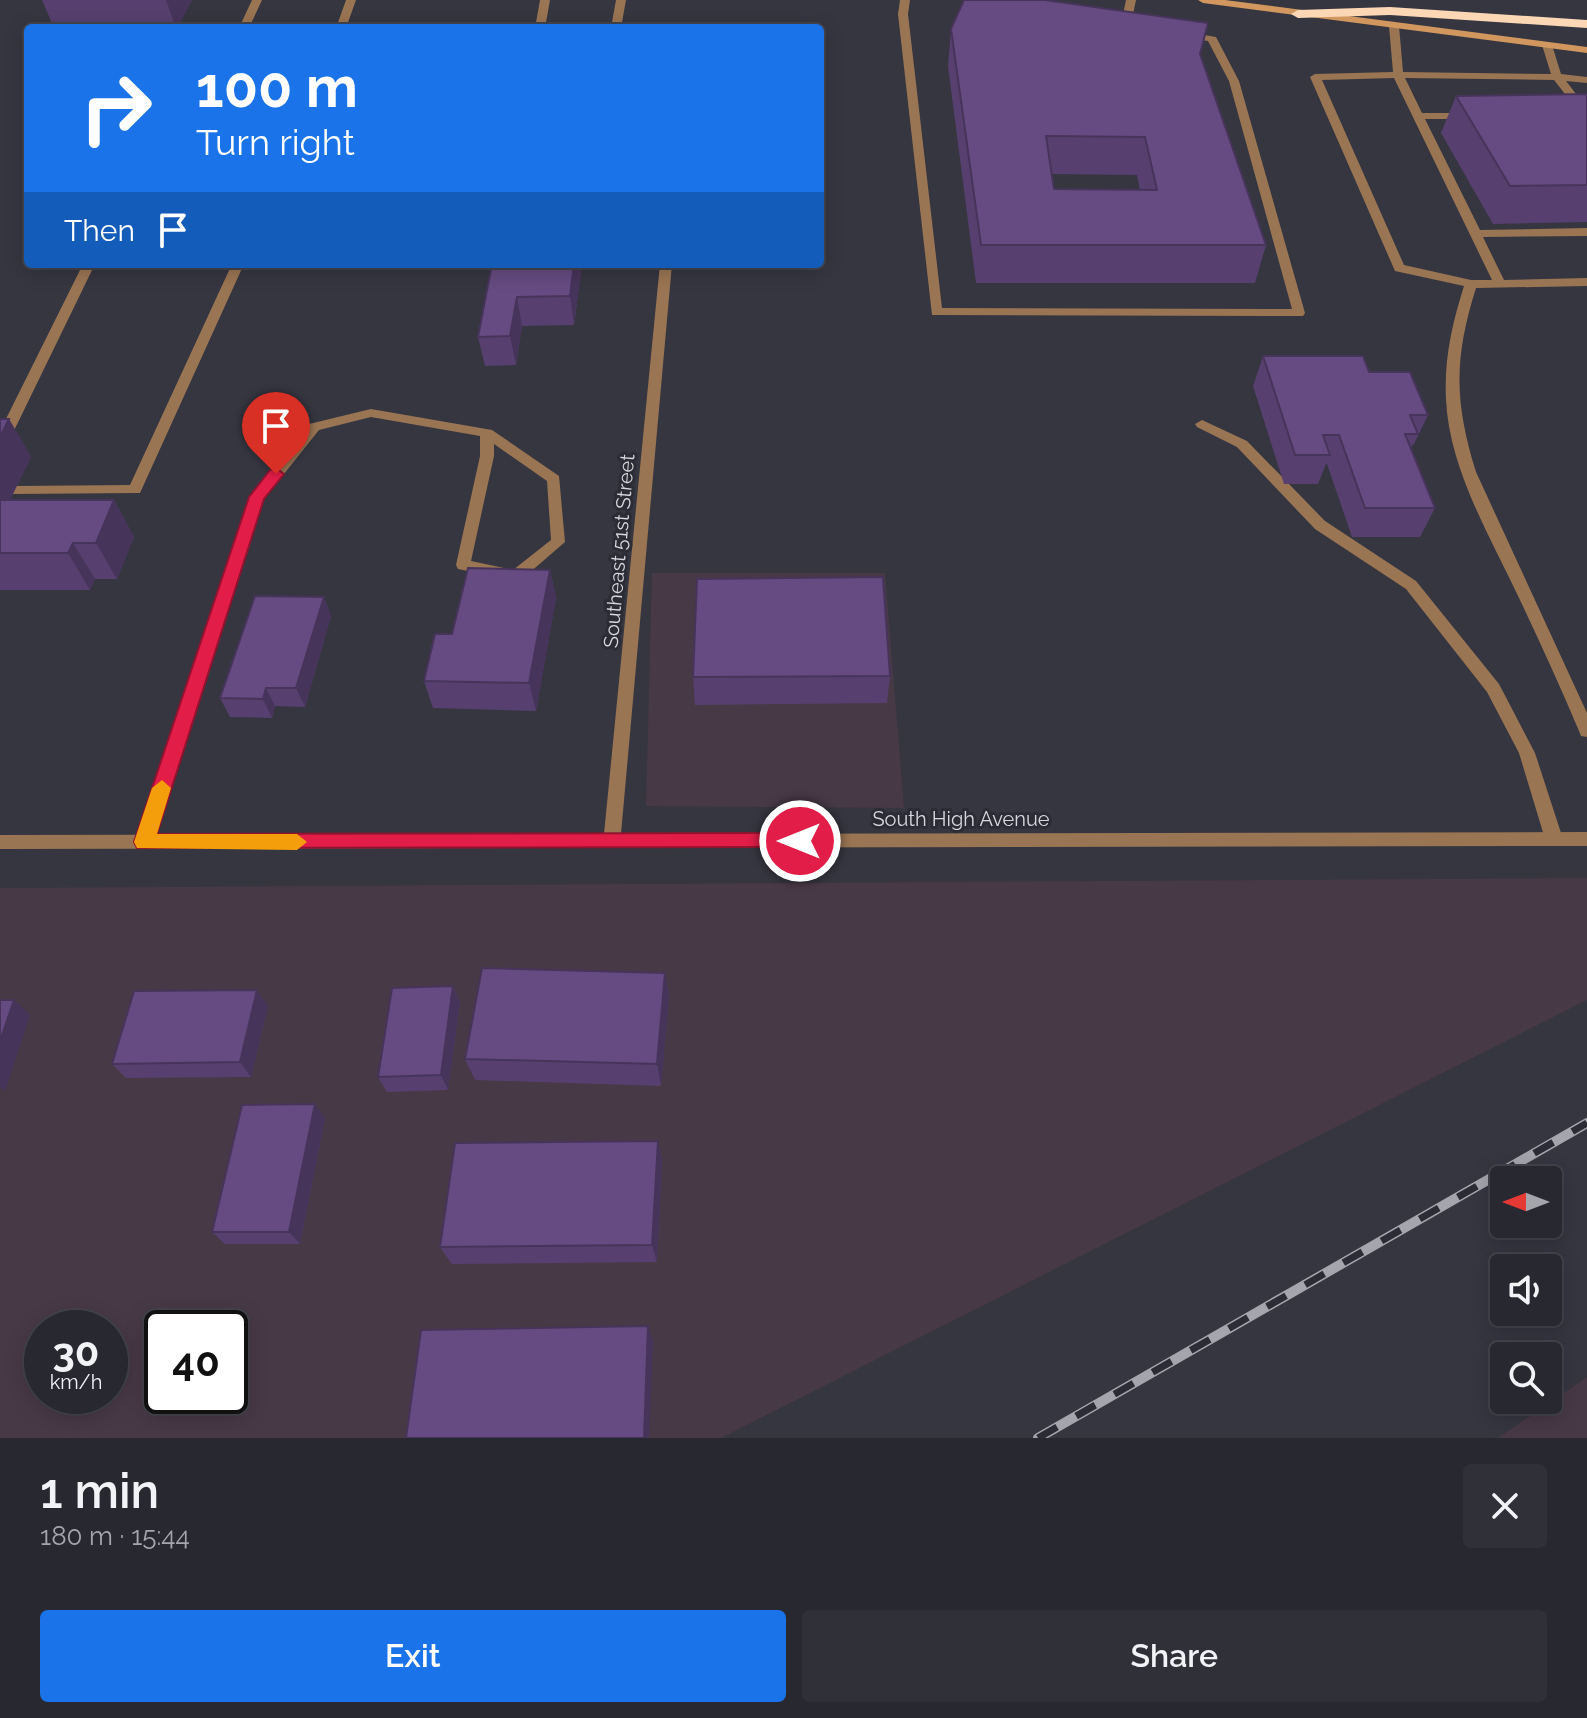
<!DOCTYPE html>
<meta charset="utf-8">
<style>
:root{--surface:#282830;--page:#303038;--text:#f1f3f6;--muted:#a5a6ab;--line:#44444c;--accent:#1a73e8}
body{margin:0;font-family:Raleway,sans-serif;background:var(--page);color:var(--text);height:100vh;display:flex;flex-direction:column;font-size:30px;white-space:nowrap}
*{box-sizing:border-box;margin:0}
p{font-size:26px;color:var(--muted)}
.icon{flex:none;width:44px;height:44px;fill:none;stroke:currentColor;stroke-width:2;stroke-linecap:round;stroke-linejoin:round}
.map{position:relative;height:1438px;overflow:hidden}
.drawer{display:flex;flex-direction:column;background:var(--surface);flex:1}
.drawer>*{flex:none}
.top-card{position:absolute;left:24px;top:24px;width:800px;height:244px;border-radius:8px;box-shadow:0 4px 20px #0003,0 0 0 2px var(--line);background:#1a73e8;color:#fff;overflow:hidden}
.needle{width:52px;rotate:270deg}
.controls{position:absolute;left:1490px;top:1166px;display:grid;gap:16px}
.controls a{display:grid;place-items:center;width:72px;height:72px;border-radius:8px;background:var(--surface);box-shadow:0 4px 20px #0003,0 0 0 2px var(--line);font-size:40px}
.speed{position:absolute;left:24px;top:1310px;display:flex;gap:16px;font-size:40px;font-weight:700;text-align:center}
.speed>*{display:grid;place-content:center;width:104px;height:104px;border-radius:50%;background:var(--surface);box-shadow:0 4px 20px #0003,0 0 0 2px var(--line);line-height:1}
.speed small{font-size:20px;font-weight:400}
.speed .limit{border:4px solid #111;border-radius:12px;background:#fff;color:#111}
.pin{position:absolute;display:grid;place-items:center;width:68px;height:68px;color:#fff;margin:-82px -34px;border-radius:50% 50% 50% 0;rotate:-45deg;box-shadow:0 0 8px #0007}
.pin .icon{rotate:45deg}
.me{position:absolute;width:88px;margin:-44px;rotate:270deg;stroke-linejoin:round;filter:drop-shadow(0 0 6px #0008)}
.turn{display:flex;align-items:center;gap:28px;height:168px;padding:0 40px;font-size:36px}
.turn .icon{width:104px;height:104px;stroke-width:2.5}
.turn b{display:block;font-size:56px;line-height:68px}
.then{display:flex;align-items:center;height:76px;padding:0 40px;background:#0003;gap:16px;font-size:30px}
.round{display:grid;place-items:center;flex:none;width:84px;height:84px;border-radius:8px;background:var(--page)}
.head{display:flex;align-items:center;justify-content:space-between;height:136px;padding:0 40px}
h1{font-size:48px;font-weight:600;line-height:60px}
.primary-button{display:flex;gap:16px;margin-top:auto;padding:16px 40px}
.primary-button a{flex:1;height:92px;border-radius:8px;background:var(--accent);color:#fff;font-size:32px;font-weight:600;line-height:92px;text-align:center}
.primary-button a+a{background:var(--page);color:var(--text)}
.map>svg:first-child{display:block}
.industrial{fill:#483946;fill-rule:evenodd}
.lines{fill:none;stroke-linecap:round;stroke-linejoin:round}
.service{fill:#9a7553;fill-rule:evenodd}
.tertiary{fill:#9a7553;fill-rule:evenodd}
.secondary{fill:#d2975e;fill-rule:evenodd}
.motorway{fill:#fcd7b6;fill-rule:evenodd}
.rail-casing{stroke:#a5a6ad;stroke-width:10}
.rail{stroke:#2b2c36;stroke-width:7;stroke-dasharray:22;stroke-linecap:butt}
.wall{fill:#57406f;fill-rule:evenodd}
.shaded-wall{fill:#47345a}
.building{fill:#654b81;stroke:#47345a;stroke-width:2;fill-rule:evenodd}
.route{fill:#e11d48;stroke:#92132f;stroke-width:2}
.slow{fill:#f59e0b}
.labels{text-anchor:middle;stroke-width:6;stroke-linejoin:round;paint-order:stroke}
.street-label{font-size:20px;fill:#d7d8de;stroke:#2b2c36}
</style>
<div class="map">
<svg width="1587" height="1438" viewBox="0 0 1587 1438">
<rect width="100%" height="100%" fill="#353640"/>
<path class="industrial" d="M 652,573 L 885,573 L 904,808 L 646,806 Z
M 1587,878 L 1587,1000 L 721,1438 L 0,1438 L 0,888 ZM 42,1328 L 110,1328 L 110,1396 L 42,1396 ZM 162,1328 L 230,1328 L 230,1396 L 162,1396 Z
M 1587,1377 L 1587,1438 L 1498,1438 Z"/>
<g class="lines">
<path class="service" d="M 252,0 L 262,0 L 249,28 L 239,28 Z
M 346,0 L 356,0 L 346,28 L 336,28 Z
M 540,0 L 550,0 L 545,28 L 535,28 Z
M 900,0 L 910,0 L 908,14 L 942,308 L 1292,309 L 1229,81 L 1208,41 L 1178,36 L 1177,34 L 1182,31 L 1216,37 L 1239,81 L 1305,313 L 1303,316 L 932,315 L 898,14 Z
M 1126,0 L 1136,0 L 1131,24 L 1126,27 L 1121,24 Z
M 1394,23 L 1399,26 L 1403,72 L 1551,74 L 1542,45 L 1547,42 L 1552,45 L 1561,74 L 1587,77 L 1587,83 L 1566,81 L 1587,108 L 1587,118 L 1583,117 L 1554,80 L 1405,78 L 1422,113 L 1468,113 L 1473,116 L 1468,119 L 1425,119 L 1480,230 L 1587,228 L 1587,236 L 1483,237 L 1504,280 L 1587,278 L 1587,286 L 1476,288 C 1454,358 1454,401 1476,472 L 1587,713 L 1587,737 L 1581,736 L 1579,731 C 1560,686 1540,642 1519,598 C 1490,536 1449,469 1446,399 C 1444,359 1452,324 1464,286 L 1395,271 L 1310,77 L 1315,74 L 1393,72 L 1389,26 ZM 1394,78 L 1492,280 L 1471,280 L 1404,265 L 1322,80 Z
M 83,264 L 95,264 L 7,445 L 0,450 L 0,431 Z
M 232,264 L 244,264 L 140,493 L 10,494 L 8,491 L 15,486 L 130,485 Z
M 371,409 L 492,430 L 559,476 L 565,542 L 521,580 L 516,581 L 458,569 L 456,565 L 480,456 L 480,436 L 371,417 L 319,430 L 264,499 L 153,842 L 150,847 L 144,849 L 138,847 L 135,842 L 250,497 L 309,424 ZM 494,444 L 547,481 L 551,540 L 513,570 L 471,561 L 494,456 Z
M 1202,420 L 1247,441 L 1325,521 L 1416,581 L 1499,684 L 1535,753 L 1563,839 L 1560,844 L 1554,846 L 1548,844 L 1545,839 L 1519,753 L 1487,692 L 1406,589 L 1315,529 L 1237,447 L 1197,427 L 1195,424 Z"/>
<path class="tertiary" d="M 616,0 L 626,0 L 621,28 L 611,28 Z
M 660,264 L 672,264 L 621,834 L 1587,832 L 1587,846 L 0,849 L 0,835 L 604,834 Z"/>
<path class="secondary" d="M 1198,0 L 1225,0 L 1587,47 L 1587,53 L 1203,3 Z"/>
<path class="motorway" d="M 1390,7 L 1587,20 L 1587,28 L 1390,15 L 1298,18 L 1291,14 L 1298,10 Z"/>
<defs>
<path id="rail" d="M 1038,1438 L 1587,1123"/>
</defs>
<use href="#rail" class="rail-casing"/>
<use href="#rail" class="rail"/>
</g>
<path class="wall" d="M 42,0 L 192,0 L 177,28 L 54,28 Z
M 951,29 L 1200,55 L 1266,245 L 1255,283 L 976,283 L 948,66 ZM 1051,174 L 1137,175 L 1140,190 L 1054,189 Z
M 1587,94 L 1587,222 L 1493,224 L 1441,133 L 1456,96 Z
M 492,264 L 580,264 L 581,272 L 574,325 L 522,326 L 516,365 L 485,366 L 478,337 Z
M 1263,356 L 1369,372 L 1428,415 L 1414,444 L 1413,444 L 1411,448 L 1435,508 L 1420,537 L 1352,537 L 1327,464 L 1326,464 L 1318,484 L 1284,484 L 1253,386 Z
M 0,419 L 9,419 L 31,457 L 10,500 L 114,500 L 134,537 L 117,579 L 95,579 L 90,590 L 0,590 Z
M 550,570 L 556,598 L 536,711 L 433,708 L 424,681 L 452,634 Z
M 324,597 L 331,616 L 305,707 L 275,706 L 272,718 L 230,717 L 220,698 Z
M 890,676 L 887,703 L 695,705 L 693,677 Z
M 665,973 L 669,996 L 661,1086 L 475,1080 L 465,1059 Z
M 453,986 L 460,1002 L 448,1090 L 387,1092 L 378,1077 Z
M 268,1006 L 251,1077 L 126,1078 L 112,1064 Z
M 325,1118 L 300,1244 L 225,1244 L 212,1232 Z
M 658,1141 L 662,1160 L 657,1262 L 452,1264 L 440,1247 Z"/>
<path class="shaded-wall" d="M 166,0 L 192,0 L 177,28 L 176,28 Z
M 574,264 L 580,264 L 581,272 L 574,325 L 570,296 Z
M 517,297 L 522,326 L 516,365 L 510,336 Z
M 9,419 L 31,457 L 0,520 L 0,437 Z
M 114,500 L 134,537 L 117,579 L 96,543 Z
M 73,543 L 95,579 L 90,590 L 68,553 Z
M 550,570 L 556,598 L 536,711 L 529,683 Z
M 324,597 L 331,616 L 305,707 L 296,688 Z
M 266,688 L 275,706 L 272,718 L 263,699 Z
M 665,973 L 669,996 L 661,1086 L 657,1064 Z
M 453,986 L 460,1002 L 448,1090 L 441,1075 Z
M 257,990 L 268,1006 L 251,1077 L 240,1062 Z
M 14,1000 L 30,1015 L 5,1091 L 0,1087 L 0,1041 Z
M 315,1104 L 325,1118 L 300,1244 L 289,1232 Z
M 658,1141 L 662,1160 L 657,1262 L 652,1245 Z
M 648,1326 L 653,1340 L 649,1438 L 644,1438 Z"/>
<path class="building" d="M 964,0 L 1045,0 L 1208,23 L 1200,54 L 1266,245 L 981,245 L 951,29 ZM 1046,136 L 1145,137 L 1157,190 L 1054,189 Z
M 1587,94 L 1587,185 L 1510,186 L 1456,96 Z
M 492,264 L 574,264 L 570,296 L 517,297 L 510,336 L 478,337 Z
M 1263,356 L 1363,356 L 1369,372 L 1410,372 L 1428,415 L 1410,415 L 1418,434 L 1405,434 L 1435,508 L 1365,508 L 1339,435 L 1323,435 L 1330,455 L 1295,455 Z
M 0,419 L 9,419 L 0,437 Z
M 0,500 L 114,500 L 96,543 L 73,543 L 68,553 L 0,553 Z
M 468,568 L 550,570 L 529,683 L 424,681 L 435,634 L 452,634 Z
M 883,577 L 890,676 L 693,677 L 697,579 Z
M 255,596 L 324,597 L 296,688 L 266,688 L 263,699 L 220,698 Z
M 482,968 L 665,973 L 657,1064 L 465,1059 Z
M 453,986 L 441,1075 L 378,1077 L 392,988 Z
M 257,990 L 240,1062 L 112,1064 L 134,991 Z
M 0,1000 L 14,1000 L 0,1041 Z
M 315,1104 L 289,1232 L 212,1232 L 242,1105 Z
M 658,1141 L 652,1245 L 440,1247 L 455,1143 Z
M 648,1326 L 644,1438 L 406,1438 L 421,1330 Z"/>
<path class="route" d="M 276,468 L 284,474 L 264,499 L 157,834 L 800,833 L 807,835 L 810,841 L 807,847 L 137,848 L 134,842 L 249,497 L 270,470 Z"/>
<path class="slow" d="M 162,780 L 171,788 L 157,834 L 297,834 L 307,842 L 297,850 L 137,848 L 134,842 L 152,788 Z"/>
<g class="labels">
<g class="street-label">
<text transform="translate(619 551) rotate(-85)" y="7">Southeast 51st Street</text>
<text x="961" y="826">South High Avenue</text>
</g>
</g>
</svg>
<div class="controls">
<a><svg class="needle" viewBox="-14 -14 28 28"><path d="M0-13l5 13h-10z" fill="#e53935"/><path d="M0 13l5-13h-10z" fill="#a5a6ab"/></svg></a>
<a><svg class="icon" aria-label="sound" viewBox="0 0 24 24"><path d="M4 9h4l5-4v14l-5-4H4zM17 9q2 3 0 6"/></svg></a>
<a><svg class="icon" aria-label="search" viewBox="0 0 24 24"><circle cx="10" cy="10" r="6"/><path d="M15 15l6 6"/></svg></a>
</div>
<div class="speed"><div>30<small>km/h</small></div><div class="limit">40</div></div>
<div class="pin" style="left:276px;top:474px;background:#d93025"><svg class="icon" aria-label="arrive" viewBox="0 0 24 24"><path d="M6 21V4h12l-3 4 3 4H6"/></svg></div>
<svg class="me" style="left:800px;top:841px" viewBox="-20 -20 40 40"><circle r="17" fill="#e11d48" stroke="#fff" stroke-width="3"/><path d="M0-11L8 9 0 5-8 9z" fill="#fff"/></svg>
<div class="top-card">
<div class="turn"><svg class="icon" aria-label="right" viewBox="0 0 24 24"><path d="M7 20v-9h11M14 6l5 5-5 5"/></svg><div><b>100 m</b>Turn right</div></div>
<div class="then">Then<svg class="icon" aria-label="arrive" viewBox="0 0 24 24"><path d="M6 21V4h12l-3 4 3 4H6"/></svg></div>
</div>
</div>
<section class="drawer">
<div class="head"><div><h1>1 min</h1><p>180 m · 15:44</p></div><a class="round"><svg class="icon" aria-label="close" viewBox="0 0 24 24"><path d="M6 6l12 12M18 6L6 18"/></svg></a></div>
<div class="primary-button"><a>Exit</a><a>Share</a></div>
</section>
